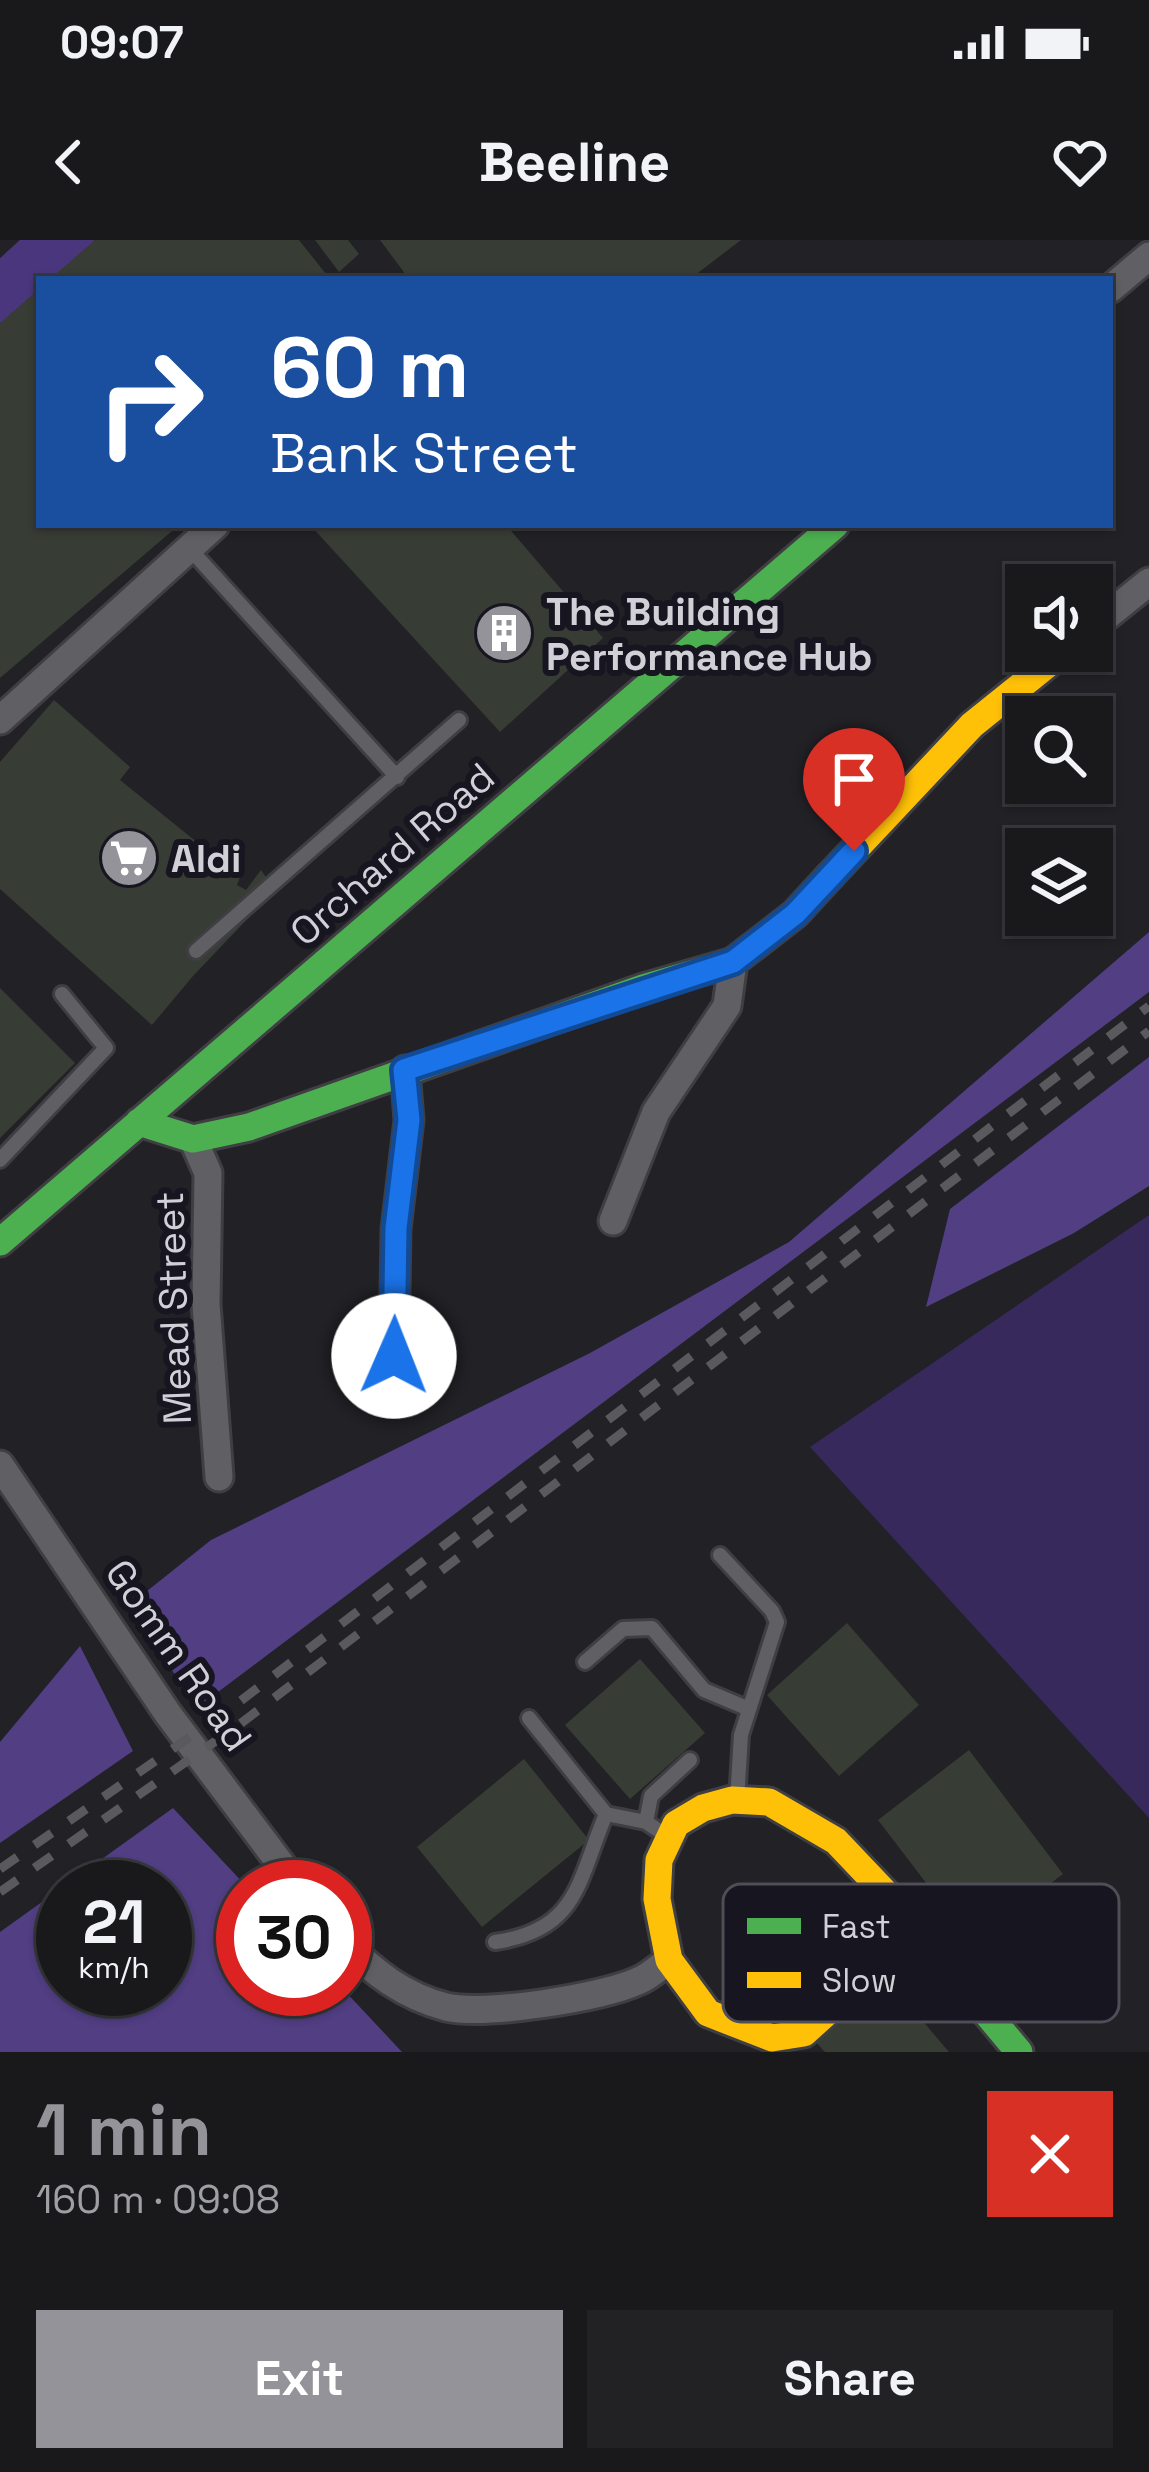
<!DOCTYPE html>
<meta charset="utf-8">
<style>
:root{--surface:#19191c;--page:#222225;--text:#f1f3f6;--muted:#9fa0a3;--line:#37383b;--accent:#939399}
body{margin:0;font-family:"Space Grotesk",sans-serif;background:var(--page);color:var(--text);height:100vh;display:flex;flex-direction:column;font-size:45px;white-space:nowrap}
*{box-sizing:border-box;margin:0}
p{font-size:39px;color:var(--muted)}
.icon{flex:none;width:66px;height:66px;fill:none;stroke:currentColor;stroke-width:2;stroke-linecap:round;stroke-linejoin:round}
.map{position:relative;height:1812px;overflow:hidden}
.side{display:flex;flex-direction:column;background:var(--surface);flex:1}
.side>*{flex:none}
.hud{position:absolute;left:36px;top:36px;width:1077px;height:252px;border-radius:0px;box-shadow:0 3px 9px #0004,0 0 0 3px var(--line);background:#1a4fa0;color:#fff;overflow:hidden}
.controls{position:absolute;left:1005px;top:324px;display:grid;gap:24px}
.controls a{display:grid;place-items:center;width:108px;height:108px;border-radius:0px;background:var(--surface);box-shadow:0 3px 9px #0004,0 0 0 3px var(--line);font-size:60px}
.speed{position:absolute;left:36px;top:1620px;display:flex;gap:24px;font-size:60px;font-weight:700;text-align:center}
.speed>*{display:grid;place-content:center;width:156px;height:156px;border-radius:50%;background:var(--surface);box-shadow:0 3px 9px #0004,0 0 0 3px var(--line);line-height:1}
.speed small{font-size:30px;font-weight:400}
.speed .limit{border:18px solid #d22;background:#fff;color:#111}
.pin{position:absolute;display:grid;place-items:center;width:102px;height:102px;color:#fff;margin:-123px -51px;border-radius:50% 50% 50% 0;rotate:-45deg;box-shadow:0 0 12px #0007}
.pin .icon{rotate:45deg}
.me{position:absolute;width:132px;margin:-66px;rotate:1deg;stroke-linejoin:round;filter:drop-shadow(0 0 9px #0008)}
.turn{display:flex;align-items:center;gap:42px;height:252px;padding:0 36px;font-size:54px}
.turn .icon{width:156px;height:156px;stroke-width:2.5}
.turn b{display:block;font-size:84px;line-height:102px}
.round{display:grid;place-items:center;flex:none;width:126px;height:126px;border-radius:0px;background:var(--page)}
.head{display:flex;align-items:center;justify-content:space-between;height:204px;padding:0 36px}
h1{font-size:72px;font-weight:800;line-height:90px;color:var(--accent)}
.action{display:flex;gap:24px;margin-top:auto;padding:24px 36px}
.action a{flex:1;height:138px;border-radius:0px;background:var(--accent);color:#fff;font-size:48px;font-weight:800;line-height:138px;text-align:center}
.action a+a{background:var(--page);color:var(--text)}
.status{display:flex;justify-content:space-between;align-items:center;height:84px;padding:0 60px;background:var(--surface);direction:ltr}
.status svg{height:33px;fill:currentColor}
header{display:flex;justify-content:space-between;align-items:center;height:156px;padding:0 36px;background:var(--surface);font-size:54px;font-weight:800}
.map>svg:first-child{display:block}
.green{fill:#37295c}
.forest{fill:#513e83;fill-rule:evenodd}
.lines{fill:none;stroke-linecap:round;stroke-linejoin:round}
.river{stroke:#4a367c;stroke-width:60}
.building{fill:#373d35}
.lane-casing{stroke:#3e3e43;stroke-width:20}
.street-casing{stroke:#3e3e43;stroke-width:33}
.fast-casing{stroke:#3e3e43;stroke-width:33}
.slow-casing{stroke:#3e3e43;stroke-width:33}
.lane{stroke:#605f63;stroke-width:14}
.street{stroke:#605f63;stroke-width:27}
.fast{stroke:#4caf50;stroke-width:27}
.slow{stroke:#ffc107;stroke-width:27}
.rail{stroke:#5a595d;stroke-width:9;stroke-dasharray:21 21;stroke-linecap:butt}
.route-casing{stroke:#114b97;stroke-width:30}
.route{stroke:#1a73e8;stroke-width:21}
.labels{text-anchor:middle;stroke-width:12;stroke-linejoin:round;paint-order:stroke}
.poi-label{font-size:39px;font-weight:bold;fill:#d1d0d7;stroke:#17151f;text-anchor:start}
.street-label{font-size:39px;fill:#d1d0d7;stroke:#17151f}
.key{fill:#17151f;stroke:#4f4d56;stroke-width:3}
.key-label{font-size:33px;fill:#d1d0d7}
</style>
<div class="status"><b>09:07</b><svg viewBox="0 0 49 12"><path d="M0 12V9h3v3zM5 12V6h3v6zM10 12V3h3v9zM15 12V0h3v12zM26 1h20v11H26zM47 4h2v5h-2z"/></svg></div>
<header><svg class="icon" aria-label="back" viewBox="0 0 24 24"><path d="M15 5l-7 7 7 7"/></svg>Beeline<svg class="icon" aria-label="heart" viewBox="0 0 24 24"><path d="M12 20l-8-8c-3-5 5-10 8-4 3-6 11-1 8 4z"/></svg></header>
<div class="map">
<svg width="1149" height="1812" viewBox="0 0 1149 1812">
<rect width="100%" height="100%" fill="#212126"/>
<path class="green" d="M 1149,975 L 1149,1578 L 810,1207 Z"/>
<path class="forest" d="M 1149,692 L 1149,752 L 198,1467 L 127,1367 L 211,1300 L 590,1113 L 789,1002 Z
M 1149,817 L 1149,946 L 1074,993 L 926,1067 L 950,969 Z
M 80,1406 L 133,1511 L 0,1603 L 0,1502 Z
M 173,1568 L 247,1647 L 243,1647 L 243,1749 L 343,1749 L 402,1812 L 0,1812 L 0,1692 ZM 63,1647 L 165,1647 L 165,1749 L 63,1749 Z"/>
<g class="lines">
<path class="river" d="M 0,59 L 64,0"/>
</g>
<path class="building" d="M 95,0 L 299,0 L 330,39 L 50,39 Z
M 315,0 L 348,0 L 359,14 L 339,32 Z
M 380,0 L 741,0 L 690,39 L 409,39 Z
M 39,49 L 39,285 L 179,285 L 0,438 L 0,83 Z
M 310,285 L 506,285 L 603,398 L 500,492 Z
M 54,460 L 130,527 L 120,540 L 240,637 L 237,645 L 246,650 L 261,630 L 275,650 L 193,736 L 152,785 L 0,649 L 0,522 Z
M 0,748 L 75,823 L 0,898 Z
M 847,1383 L 919,1465 L 839,1536 L 767,1455 Z
M 640,1419 L 705,1493 L 630,1559 L 565,1485 Z
M 969,1510 L 1063,1634 L 972,1703 L 878,1580 Z
M 524,1519 L 589,1600 L 482,1687 L 417,1607 Z
M 887,1739 L 949,1812 L 825,1812 L 815,1801 Z"/>
<g class="lines">
<defs>
<path id="lane" d="M 189,308 L 397,537
M 196,711 L 459,480
M 0,920 L 106,808 L 62,754
M 720,1315 L 772,1371 L 777,1382 L 741,1495 L 737,1560
M 585,1422 L 623,1389 L 652,1388 L 704,1450 L 749,1469
M 529,1478 L 606,1574
M 646,1582 L 651,1556 L 690,1520
M 495,1702 C 579,1690 578,1640 606,1574 L 646,1582 L 665,1595"/>
<path id="street" d="M 1110,49 L 1149,16
M 1092,388 L 1149,342
M 0,480 L 215,285
M 193,899 L 208,933 L 206,1064 L 219,1237
M 613,981 L 656,872 L 727,766 L 733,722
M 394,1116 L 396,989 L 409,880 L 405,830
M 0,1225 L 168,1474 L 298,1647
M 345,1703 C 374,1733 404,1756 446,1767 C 485,1776 600,1758 638,1741 C 649,1737 659,1727 669,1720"/>
<path id="fast" d="M 139,882 L 193,899 L 249,887 L 643,748 L 733,722 L 795,674 L 830,636
M 0,1002 L 835,285
M 892,1660 L 1019,1812"/>
<path id="slow" d="M 830,636 L 972,485 L 1064,411
M 858,1744 L 804,1793 L 772,1798 L 708,1773 L 669,1720 L 657,1659 L 659,1620 L 676,1584 L 703,1568 L 732,1560 L 769,1562 L 836,1601 L 892,1660"/>
</defs>
<use href="#lane" class="lane-casing"/>
<use href="#street" class="street-casing"/>
<use href="#fast" class="fast-casing"/>
<use href="#slow" class="slow-casing"/>
<use href="#lane" class="lane"/>
<use href="#street" class="street"/>
<use href="#fast" class="fast"/>
<use href="#slow" class="slow"/>
<path class="rail" d="M 0,1629 L 230,1469 L 1149,766
M 0,1652 L 240,1484 L 1149,791"/>
</g>
<g class="lines">
<defs>
<path id="route" d="M 394,1116 L 396,988 L 409,880 L 404,830 L 733,722 L 795,674 L 854,611"/>
</defs>
<use href="#route" class="route-casing"/>
<use href="#route" class="route"/>
</g>
<defs>
<symbol id="building-disc" viewBox="-11 -11 22 22"><circle r="9.5" fill="#939399" stroke="#17151f"/><path d="M-4-6H4V6H1V3H-1V6H-4ZM-2.5-4.3h1.7v1.8h-1.7ZM.8-4.3h1.7v1.8H.8ZM-2.5-1h1.7V.8h-1.7ZM.8-1h1.7V.8H.8Z" fill="#fff"/></symbol>
<symbol id="supermarket-disc" viewBox="-11 -11 22 22"><circle r="9.5" fill="#939399" stroke="#17151f"/><path d="M-6-5.5h2.5l.6 2H6L4.5 2H-2.5L-4.4-4H-6ZM-1.5 3.2a1.3 1.3 0 1 0 .1 0ZM3 3.2a1.3 1.3 0 1 0 .1 0Z" fill="#fff"/></symbol>
</defs>
<g fill-rule="evenodd">
<use href="#building-disc" x="471" y="360" width="66" height="66"/>
<use href="#supermarket-disc" x="96" y="585" width="66" height="66"/>
</g>
<g class="labels">
<g class="poi-label">
<text x="546" y="385">The Building<tspan x="546" dy="45">Performance Hub</tspan></text>
<text x="171" y="632">Aldi</text>
</g>
<g class="street-label">
<text transform="translate(392 614) rotate(-41)" y="14">Orchard Road</text>
<text transform="translate(173 1068) rotate(-92)" y="14">Mead Street</text>
<text transform="translate(179 1415) rotate(55)" y="14">Gomm Road</text>
</g>
</g>
<rect x="723" y="1644" width="396" height="138" rx="18" class="key"/>
<rect x="747" y="1678" width="54" height="16" fill="#4caf50"/>
<rect x="747" y="1732" width="54" height="16" fill="#ffc107"/>
<g class="key-label">
<text x="822" y="1698">Fast</text>
<text x="822" y="1752">Slow</text>
</g>
</svg>
<div class="controls">
<a><svg class="icon" aria-label="sound" viewBox="0 0 24 24"><path d="M4 9h4l5-4v14l-5-4H4zM17 9q2 3 0 6"/></svg></a>
<a><svg class="icon" aria-label="search" viewBox="0 0 24 24"><circle cx="10" cy="10" r="6"/><path d="M15 15l6 6"/></svg></a>
<a><svg class="icon" aria-label="layers" viewBox="0 0 24 24"><path d="M12 4l9 5-9 5-9-5zM3 14l9 5 9-5"/></svg></a>
</div>
<div class="speed"><div>21<small>km/h</small></div><div class="limit">30</div></div>
<div class="pin" style="left:854px;top:611px;background:#d93025"><svg class="icon" aria-label="arrive" viewBox="0 0 24 24"><path d="M6 21V4h12l-3 4 3 4H6"/></svg></div>
<svg class="me" style="left:394px;top:1116px" viewBox="-20 -20 40 40"><circle r="19" fill="#fff"/><path d="M0-13L10 11 0 6-10 11z" fill="#1a73e8"/></svg>
<div class="hud">
<div class="turn"><svg class="icon" aria-label="right" viewBox="0 0 24 24"><path d="M7 20v-9h11M14 6l5 5-5 5"/></svg><div><b>60 m</b>Bank Street</div></div>
</div>
</div>
<section class="side">
<div class="head"><div><h1>1 min</h1><p>160 m · 09:08</p></div><a class="round" style="background:#d93025;color:#fff"><svg class="icon" aria-label="close" viewBox="0 0 24 24"><path d="M6 6l12 12M18 6L6 18"/></svg></a></div>
<div class="action"><a>Exit</a><a>Share</a></div>
</section>
